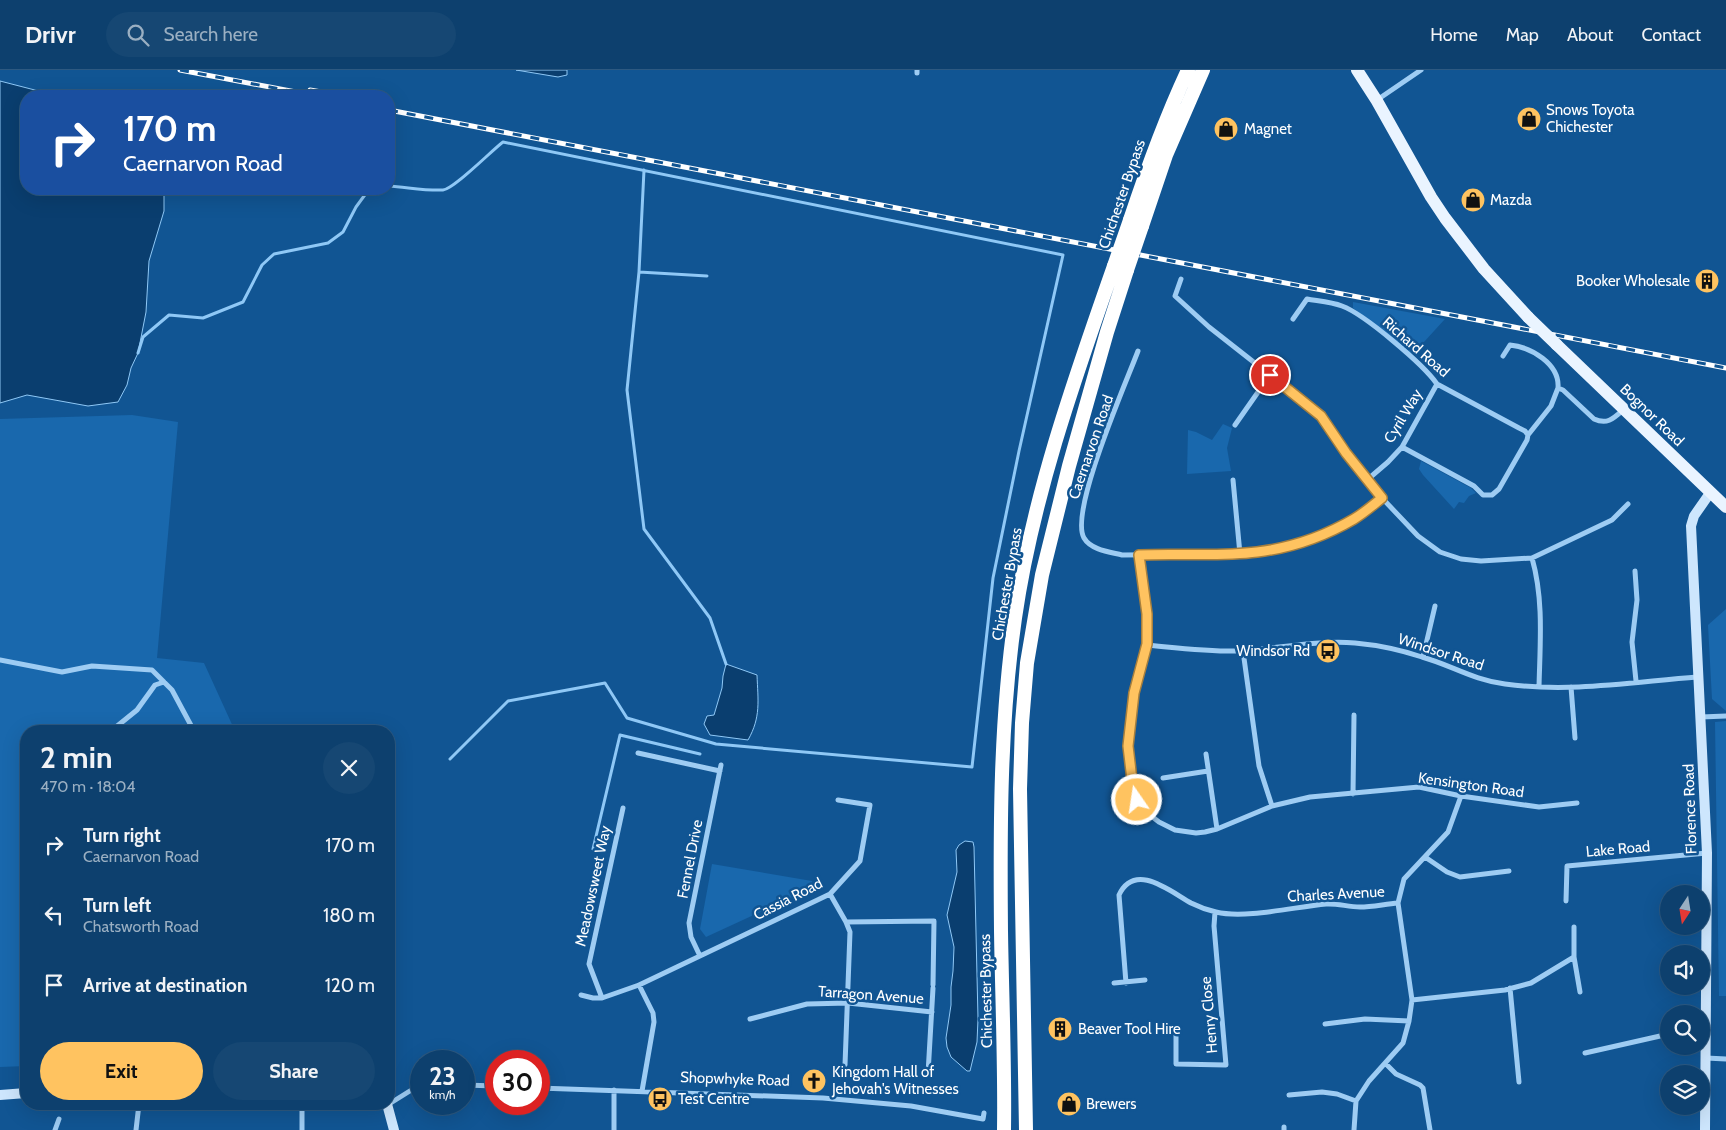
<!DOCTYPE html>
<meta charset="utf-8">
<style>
:root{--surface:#0d406e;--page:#164773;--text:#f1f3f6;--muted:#9aafc2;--line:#2d5981;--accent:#ffc360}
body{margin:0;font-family:Cabin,sans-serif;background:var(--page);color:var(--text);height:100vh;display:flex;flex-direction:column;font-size:19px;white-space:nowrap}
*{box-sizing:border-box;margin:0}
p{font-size:16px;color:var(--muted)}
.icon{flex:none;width:28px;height:28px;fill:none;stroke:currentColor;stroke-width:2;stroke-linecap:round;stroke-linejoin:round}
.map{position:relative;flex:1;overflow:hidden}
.panel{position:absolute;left:20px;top:655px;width:375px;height:385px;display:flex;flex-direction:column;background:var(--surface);border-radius:20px;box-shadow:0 5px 20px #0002,0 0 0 1px var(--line)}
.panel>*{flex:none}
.banner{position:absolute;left:20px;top:20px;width:375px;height:105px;border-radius:20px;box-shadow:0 5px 20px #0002,0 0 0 1px var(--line);background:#1a4fa0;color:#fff;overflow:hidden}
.needle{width:32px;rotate:192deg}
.buttons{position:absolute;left:1660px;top:815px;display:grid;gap:10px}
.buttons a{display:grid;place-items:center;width:50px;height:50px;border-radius:50%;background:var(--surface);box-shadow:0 5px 20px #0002,0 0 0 1px var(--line);font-size:25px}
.speed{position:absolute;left:410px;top:980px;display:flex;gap:10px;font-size:25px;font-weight:700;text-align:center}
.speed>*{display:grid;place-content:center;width:65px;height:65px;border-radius:50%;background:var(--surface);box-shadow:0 5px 20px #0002,0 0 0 1px var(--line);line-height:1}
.speed small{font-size:12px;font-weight:400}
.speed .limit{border:8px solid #d22;background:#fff;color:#111}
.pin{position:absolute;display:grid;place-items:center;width:42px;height:42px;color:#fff;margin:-21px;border:2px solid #fff;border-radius:50%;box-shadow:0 1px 5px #0007}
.me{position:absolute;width:55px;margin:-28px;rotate:347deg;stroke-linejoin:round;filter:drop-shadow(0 0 4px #0008)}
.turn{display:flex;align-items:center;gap:18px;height:105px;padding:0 20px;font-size:22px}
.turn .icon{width:65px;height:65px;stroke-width:2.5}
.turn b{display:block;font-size:35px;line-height:42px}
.round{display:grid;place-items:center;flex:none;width:52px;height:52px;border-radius:26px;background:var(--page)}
.summary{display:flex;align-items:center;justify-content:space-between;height:85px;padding:0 20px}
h1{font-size:30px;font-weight:700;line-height:38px}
.button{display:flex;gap:10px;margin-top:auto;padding:10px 20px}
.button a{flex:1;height:58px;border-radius:30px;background:var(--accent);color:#111;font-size:20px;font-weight:700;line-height:58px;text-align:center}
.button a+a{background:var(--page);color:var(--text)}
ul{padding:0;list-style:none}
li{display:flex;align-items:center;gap:15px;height:70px;padding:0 20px}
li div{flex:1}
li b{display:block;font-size:19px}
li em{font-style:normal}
header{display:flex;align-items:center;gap:30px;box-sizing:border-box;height:70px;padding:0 25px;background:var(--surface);border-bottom:1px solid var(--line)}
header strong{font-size:24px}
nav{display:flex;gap:28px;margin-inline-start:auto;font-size:18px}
.search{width:350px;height:45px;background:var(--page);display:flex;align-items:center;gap:12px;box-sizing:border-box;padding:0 18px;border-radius:28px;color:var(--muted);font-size:19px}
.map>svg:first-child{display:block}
.green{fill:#1968ad}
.water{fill:#0a3e6f;stroke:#8fc8f6}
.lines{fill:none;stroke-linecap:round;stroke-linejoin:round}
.stream{stroke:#8fc8f6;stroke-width:3}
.street{stroke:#9eccf3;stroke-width:5}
.secondary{stroke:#cde6fd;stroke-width:10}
.primary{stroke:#eaf4ff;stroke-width:12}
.highway{stroke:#fff;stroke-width:14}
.rail-casing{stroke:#fff;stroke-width:5}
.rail{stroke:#115593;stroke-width:3;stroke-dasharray:9;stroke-linecap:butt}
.primary-bridge{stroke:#eaf4ff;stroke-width:12}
.highway-bridge{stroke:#fff;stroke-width:14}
.route-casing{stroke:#a67f3e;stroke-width:12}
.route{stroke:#ffc360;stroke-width:9}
.labels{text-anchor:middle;stroke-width:5;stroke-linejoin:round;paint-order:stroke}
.poi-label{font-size:15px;fill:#fff;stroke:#115593;text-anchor:start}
.street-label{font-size:15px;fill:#fff;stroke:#115593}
</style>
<header>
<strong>Drivr</strong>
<div class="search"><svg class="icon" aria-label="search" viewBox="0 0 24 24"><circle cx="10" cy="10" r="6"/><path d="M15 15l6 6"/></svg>Search here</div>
<nav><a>Home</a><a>Map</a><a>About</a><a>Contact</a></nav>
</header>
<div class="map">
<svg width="1726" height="1060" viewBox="0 0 1726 1060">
<rect width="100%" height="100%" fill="#115593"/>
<path class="green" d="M 1353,232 L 1445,249 L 1413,284 L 1410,284 L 1353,238 Z
M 132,345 L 178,352 L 157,588 L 204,593 L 235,661 L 26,661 L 26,996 L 0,997 L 0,349 Z
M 1223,354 L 1232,358 L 1227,378 L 1231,401 L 1187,404 L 1188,360 L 1196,362 L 1212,370 Z
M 1421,391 L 1471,418 L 1476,423 L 1469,426 L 1464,433 L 1459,432 L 1454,439 L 1423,405 L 1419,399 Z
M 1726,539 L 1726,641 L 1712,629 L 1708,555 Z
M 1726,651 L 1726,926 L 1719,926 L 1715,652 Z
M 712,794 L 812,811 L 814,817 L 706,867 L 700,859 Z"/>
<path class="water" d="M 516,0 L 567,0 L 567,5 L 558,7 Z
M 0,11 L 58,26 L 26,26 L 26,119 L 164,119 L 164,141 L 149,191 L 146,242 L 138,283 L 131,298 L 127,315 L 118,332 L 88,336 L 27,325 L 0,333 Z
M 726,594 L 757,605 C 758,631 761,647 748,670 L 710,665 L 704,654 L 707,646 L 714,645 L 722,618 L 723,606 Z
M 965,771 L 973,772 L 974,777 L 978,949 L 977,972 L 970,1001 L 967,1001 L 951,987 L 947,977 L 946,968 L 951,935 L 951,917 L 953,901 L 954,877 L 947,845 L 957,802 L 956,780 L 959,775 Z"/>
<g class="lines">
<path class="stream" d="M 644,100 L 639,202 L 627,320 L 644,459 L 710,548 L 726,594
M 389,116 C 406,117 426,121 443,120 C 454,119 491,81 503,72 L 1063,185 L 1019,381 L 993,508 L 972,697 L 716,674 L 627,648 L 605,613 L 508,631 L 450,689
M 639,202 L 707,206
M 138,283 L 143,267 L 169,245 L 203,248 L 243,232 L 262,195 L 274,184 L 328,173 L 343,162 L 356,137 L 367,122 L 376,119
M 593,779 L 620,665 L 700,684"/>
<path class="street" d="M 917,3 L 917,0
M 1377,30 L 1421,0
M 1181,209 L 1175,226 L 1209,257 L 1321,345 L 1346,383 L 1382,428 L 1418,466 L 1440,482 L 1461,489 L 1481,491 L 1532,488 L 1612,450 L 1628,434
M 1293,249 L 1307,229 C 1318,231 1331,232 1342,236 C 1364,244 1423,294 1437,314 L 1519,358 L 1525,361 L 1528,365
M 1138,281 C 1126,313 1069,442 1084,468 C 1091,480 1110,482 1122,485 L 1240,484 L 1272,480 L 1303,472 L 1331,462 L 1355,448 L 1382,428
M 1503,286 L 1510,275 C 1531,277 1560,294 1558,318
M 1235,355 L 1270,305
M 1402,377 L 1474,416 L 1483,425 L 1492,425 L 1499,419 L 1527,370 L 1528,365 L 1551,336 L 1558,318 L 1563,320 L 1594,349 C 1607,355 1613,349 1623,340
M 1233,410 L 1240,484
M 1367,410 L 1388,392 L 1402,377 L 1437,314
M 1139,485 L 1147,544 L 1147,575 L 1134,623 L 1128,676 L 1132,710 L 1137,730 L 1141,738 L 1159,752 L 1175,760 L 1196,763 L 1205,762 L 1217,759 L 1272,736 L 1310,727 L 1419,717 L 1461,726 L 1539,737 L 1577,733
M 1532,488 C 1544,530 1540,574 1539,617
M 1635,501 L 1637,530 L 1632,572 L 1636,611
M 1147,575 C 1179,578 1210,582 1242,581 C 1279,578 1318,570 1355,573 C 1377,575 1401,580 1422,587 C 1451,595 1473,610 1505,614 C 1569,623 1633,612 1697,607
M 1243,581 L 1259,696 L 1272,736
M 1423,587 L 1435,536
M 0,590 L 62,602 L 92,596 L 152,600 L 172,620 L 194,661
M 1571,617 L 1575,668
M 1701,647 L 1726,646
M 111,661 L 137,640 L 155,615 L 164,612
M 638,683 L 720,701
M 1206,684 L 1217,759
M 1163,708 L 1208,701
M 1353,724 L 1354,645
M 1425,787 L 1447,802 L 1460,807 L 1509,801
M 830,824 L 846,852 L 850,862 L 845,995
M 1566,831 L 1567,796 L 1707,783
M 846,852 L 934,851 L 933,915
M 700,886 L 691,867 L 689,853 L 721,695
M 1574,887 L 1580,922
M 1114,913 L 1145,910
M 1126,913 L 1119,825 C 1135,791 1171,822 1191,833 C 1199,837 1207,840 1216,842 C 1245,849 1294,837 1326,834 C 1337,833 1348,837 1360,837 C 1372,837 1385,834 1398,833
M 639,915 L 653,943 L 654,952 L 642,1021
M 1510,918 L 1519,1012
M 581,925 L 593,928 L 602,928 L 639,915 L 830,824 L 860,791 L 870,735 L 838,730
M 602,928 L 589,894 L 623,738
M 1412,930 L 1505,920 L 1531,913 L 1574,887 L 1574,857
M 750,949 L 807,934 L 848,933 L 932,942
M 1325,954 L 1365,949 L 1409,951
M 1176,963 L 1176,994 L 1226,995 L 1214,856 L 1215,842
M 1585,983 L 1669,964
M 1706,988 L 1726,989
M 1385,993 L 1396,1004 L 1420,1015 L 1423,1018 L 1430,1060
M 928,1004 L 933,918
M 464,1015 L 496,1016
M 539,1018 L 823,1028 L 911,1036 L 983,1049 L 984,1043
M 1289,1025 L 1322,1022 L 1337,1024 L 1356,1031
M 302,1034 L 302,1060
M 389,1034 L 421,1014
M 1284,1057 L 1284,1060
M 55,1060 L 59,1049
M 136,1060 L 139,1034
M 614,1060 L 614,1020
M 1354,1060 L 1356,1031 L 1369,1011 L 1403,973 L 1409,951 L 1412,930 L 1398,833 L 1404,809 L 1448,762 L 1461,726"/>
<path class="secondary" d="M 0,1025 L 26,1023
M 387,1034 L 394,1060
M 1705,1060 L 1707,783 L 1691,456 L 1694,446 L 1710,423"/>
<path class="primary" d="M 1357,0 L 1377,31 L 1431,127 L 1445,148 L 1484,199 L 1528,247
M 1557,275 L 1726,437"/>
<path class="highway" d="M 1130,150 C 1147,99 1165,49 1188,0
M 1142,156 L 1166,85 L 1203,0
M 1004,1060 C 1005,994 1002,928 1001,861 C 1000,757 1000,652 1015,548 C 1032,429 1074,310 1114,196
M 1026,1060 L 1020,719 L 1022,653 L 1027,593 L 1042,505 L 1069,396 L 1107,262 L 1127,200"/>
<defs>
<path id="rail" d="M 180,0 L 317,26
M 310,20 L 344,26
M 389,40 L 1726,298"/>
</defs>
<use href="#rail" class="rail-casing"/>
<use href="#rail" class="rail"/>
<path class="primary-bridge" d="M 1528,247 L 1557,275"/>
<path class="highway-bridge" d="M 1114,196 L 1130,150
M 1127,200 L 1142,156"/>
</g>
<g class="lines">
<defs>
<path id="route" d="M 1137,730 L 1132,710 L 1128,676 L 1134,623 L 1147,574 L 1147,544 L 1139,485 C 1178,483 1218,487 1257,482 C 1290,478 1325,466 1354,449 C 1364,443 1373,435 1382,428 L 1346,383 L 1321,346 L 1270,305"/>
</defs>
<use href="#route" class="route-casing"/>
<use href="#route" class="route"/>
</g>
<defs>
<symbol id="shop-disc" viewBox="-11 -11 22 22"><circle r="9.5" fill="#ffc360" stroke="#115593"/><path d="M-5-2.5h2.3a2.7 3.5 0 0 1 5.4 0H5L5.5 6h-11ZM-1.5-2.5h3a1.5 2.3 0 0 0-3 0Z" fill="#111"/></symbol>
<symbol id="building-disc" viewBox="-11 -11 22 22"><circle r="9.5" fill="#ffc360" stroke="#115593"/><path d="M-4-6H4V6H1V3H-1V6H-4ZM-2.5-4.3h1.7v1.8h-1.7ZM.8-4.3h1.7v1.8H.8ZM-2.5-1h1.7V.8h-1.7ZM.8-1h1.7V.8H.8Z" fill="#111"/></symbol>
<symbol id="bus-disc" viewBox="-11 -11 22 22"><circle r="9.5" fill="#ffc360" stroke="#115593"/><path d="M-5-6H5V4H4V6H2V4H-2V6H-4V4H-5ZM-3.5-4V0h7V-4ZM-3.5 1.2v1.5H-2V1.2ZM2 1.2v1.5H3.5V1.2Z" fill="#111"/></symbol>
<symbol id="church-disc" viewBox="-11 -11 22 22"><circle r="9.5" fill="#ffc360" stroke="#115593"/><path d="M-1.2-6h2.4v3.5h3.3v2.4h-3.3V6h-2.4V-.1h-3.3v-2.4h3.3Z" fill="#111"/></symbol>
</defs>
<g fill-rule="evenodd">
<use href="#shop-disc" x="1515" y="35" width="28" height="28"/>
<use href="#shop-disc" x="1212" y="45" width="28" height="28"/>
<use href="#shop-disc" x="1459" y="116" width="28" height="28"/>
<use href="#building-disc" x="1693" y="197" width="28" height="28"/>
<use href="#bus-disc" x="1314" y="567" width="28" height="28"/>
<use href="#building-disc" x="1046" y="945" width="28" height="28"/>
<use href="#church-disc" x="800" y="997" width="28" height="28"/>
<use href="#bus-disc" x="646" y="1015" width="28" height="28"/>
<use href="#shop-disc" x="1055" y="1020" width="28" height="28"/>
</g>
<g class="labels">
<g class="poi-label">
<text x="1546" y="45">Snows Toyota<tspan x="1546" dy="17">Chichester</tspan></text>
<text x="1244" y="64">Magnet</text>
<text x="1490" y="135">Mazda</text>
<text x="1690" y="216" text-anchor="end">Booker Wholesale</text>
<text x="1310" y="586" text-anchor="end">Windsor Rd</text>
<text x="1078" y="964">Beaver Tool Hire</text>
<text x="832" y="1007">Kingdom Hall of<tspan x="832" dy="17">Jehovah's Witnesses</tspan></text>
<text x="678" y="1034">Test Centre</text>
<text x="1086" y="1039">Brewers</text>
</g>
<g class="street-label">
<text transform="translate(1122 124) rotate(-71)" y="5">Chichester Bypass</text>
<text transform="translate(1416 277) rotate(41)" y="5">Richard Road</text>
<text transform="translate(1652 345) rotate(44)" y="5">Bognor Road</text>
<text transform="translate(1403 346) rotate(-59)" y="5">Cyril Way</text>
<text transform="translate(1091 377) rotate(-71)" y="5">Caernarvon Road</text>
<text transform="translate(1007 514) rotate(-80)" y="5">Chichester Bypass</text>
<text transform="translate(1441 582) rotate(18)" y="5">Windsor Road</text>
<text transform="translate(1471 715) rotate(8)" y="5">Kensington Road</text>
<text transform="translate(1690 739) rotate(-92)" y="5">Florence Road</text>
<text transform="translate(1618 779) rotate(-5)" y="5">Lake Road</text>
<text transform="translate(690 789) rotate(-79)" y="5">Fennel Drive</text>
<text transform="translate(593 816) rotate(-78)" y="5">Meadowsweet Way</text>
<text transform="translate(1336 824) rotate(-3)" y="5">Charles Avenue</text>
<text transform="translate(788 829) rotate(-27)" y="5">Cassia Road</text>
<text transform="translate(986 921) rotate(-91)" y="5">Chichester Bypass</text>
<text transform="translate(871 925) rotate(4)" y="5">Tarragon Avenue</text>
<text transform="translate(1209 945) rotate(-95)" y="5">Henry Close</text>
<text transform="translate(735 1009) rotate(2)" y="5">Shopwhyke Road</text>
</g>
</g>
</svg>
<div class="buttons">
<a><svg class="needle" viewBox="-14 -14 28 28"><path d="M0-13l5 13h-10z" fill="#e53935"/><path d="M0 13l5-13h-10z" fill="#9aafc2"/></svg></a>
<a><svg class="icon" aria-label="sound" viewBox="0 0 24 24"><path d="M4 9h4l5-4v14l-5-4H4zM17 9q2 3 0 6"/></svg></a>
<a><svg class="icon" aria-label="search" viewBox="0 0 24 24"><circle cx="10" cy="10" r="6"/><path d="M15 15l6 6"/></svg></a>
<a><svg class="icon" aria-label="layers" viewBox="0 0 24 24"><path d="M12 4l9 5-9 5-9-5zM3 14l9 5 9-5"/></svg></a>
</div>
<div class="speed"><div>23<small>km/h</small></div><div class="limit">30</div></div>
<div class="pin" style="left:1270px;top:305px;background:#d93025"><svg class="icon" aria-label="arrive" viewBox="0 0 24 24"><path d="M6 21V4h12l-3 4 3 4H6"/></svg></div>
<svg class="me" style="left:1137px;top:730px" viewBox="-20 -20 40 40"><circle r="17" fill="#ffc360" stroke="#fff" stroke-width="3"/><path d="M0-11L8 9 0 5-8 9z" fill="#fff"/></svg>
<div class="banner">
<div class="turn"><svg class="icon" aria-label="right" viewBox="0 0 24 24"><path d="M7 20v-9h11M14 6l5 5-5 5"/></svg><div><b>170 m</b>Caernarvon Road</div></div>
</div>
<section class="panel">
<div class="summary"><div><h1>2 min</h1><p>470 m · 18:04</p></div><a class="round"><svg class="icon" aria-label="close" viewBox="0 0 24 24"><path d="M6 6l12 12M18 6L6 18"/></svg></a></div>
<ul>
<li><svg class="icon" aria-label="right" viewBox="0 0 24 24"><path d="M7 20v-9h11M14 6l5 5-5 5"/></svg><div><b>Turn right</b><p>Caernarvon Road</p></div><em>170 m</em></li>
<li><svg class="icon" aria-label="left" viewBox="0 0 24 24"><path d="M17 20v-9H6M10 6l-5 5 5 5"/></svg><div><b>Turn left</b><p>Chatsworth Road</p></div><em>180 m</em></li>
<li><svg class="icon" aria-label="arrive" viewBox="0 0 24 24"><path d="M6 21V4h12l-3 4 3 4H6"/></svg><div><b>Arrive at destination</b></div><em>120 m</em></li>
</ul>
<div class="button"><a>Exit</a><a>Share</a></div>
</section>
</div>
